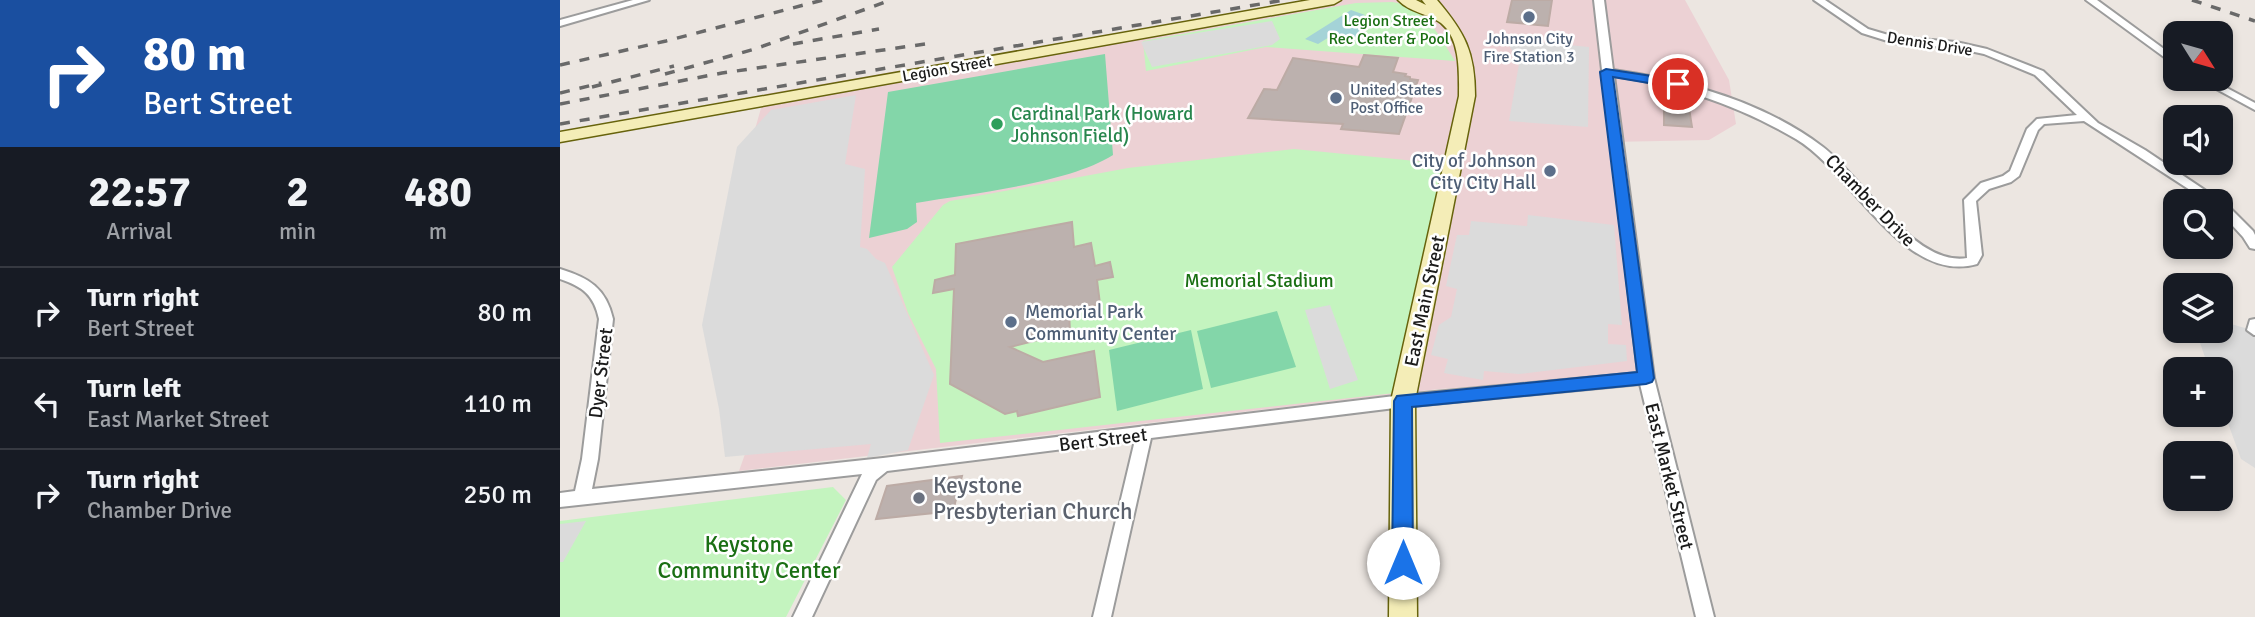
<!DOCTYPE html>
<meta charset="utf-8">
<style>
:root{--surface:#171b24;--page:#242831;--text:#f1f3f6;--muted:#9ea1a6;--line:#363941}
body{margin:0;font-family:Signika,sans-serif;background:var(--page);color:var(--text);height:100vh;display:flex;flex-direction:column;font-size:26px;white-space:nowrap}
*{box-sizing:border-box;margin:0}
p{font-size:23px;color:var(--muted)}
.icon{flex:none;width:38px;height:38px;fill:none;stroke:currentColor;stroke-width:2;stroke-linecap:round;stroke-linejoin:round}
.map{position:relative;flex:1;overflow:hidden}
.details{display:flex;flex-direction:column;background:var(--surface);width:560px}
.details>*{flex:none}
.banner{background:#1a4fa0;color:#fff;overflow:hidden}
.needle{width:46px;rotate:127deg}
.controls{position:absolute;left:1603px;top:21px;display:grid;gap:14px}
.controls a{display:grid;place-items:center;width:70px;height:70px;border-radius:14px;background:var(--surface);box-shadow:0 4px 10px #0003;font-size:35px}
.pin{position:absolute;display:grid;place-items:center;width:60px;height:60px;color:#fff;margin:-30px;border:4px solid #fff;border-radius:50%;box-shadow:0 2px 7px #0007}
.me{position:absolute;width:77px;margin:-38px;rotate:0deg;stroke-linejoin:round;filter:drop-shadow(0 0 5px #0008)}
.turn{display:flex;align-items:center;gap:24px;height:147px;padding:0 28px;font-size:32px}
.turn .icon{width:91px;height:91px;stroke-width:2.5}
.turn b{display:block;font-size:49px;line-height:60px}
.eta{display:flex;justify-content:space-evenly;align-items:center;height:119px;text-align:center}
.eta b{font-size:42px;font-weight:700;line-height:49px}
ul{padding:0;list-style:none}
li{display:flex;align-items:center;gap:21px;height:91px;padding:0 28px;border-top:2px solid var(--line)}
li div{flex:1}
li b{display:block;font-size:26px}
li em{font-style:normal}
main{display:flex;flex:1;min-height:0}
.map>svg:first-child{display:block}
.commercial{fill:#ecd1d4}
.park{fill:#c4f4bf}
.pitch{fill:#83d6a9}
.parking{fill:#dbdbdb}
.water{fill:#a4d3d7}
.building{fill:#bcb1ae;stroke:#bcaba5;stroke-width:2}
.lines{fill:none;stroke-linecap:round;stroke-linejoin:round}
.minor-casing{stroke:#9c9c9c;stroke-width:4}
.secondary-casing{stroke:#67630c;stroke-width:3}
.minor{fill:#fff;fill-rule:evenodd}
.secondary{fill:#f4edb7;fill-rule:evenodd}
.rail{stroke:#696969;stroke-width:3.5;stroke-dasharray:10 10;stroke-linecap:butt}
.route{fill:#1a73e8;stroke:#114b97;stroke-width:2}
.service-dot{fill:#5c6f8a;stroke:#fff;stroke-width:2.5}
.leisure-dot{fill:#2e9e5b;stroke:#fff;stroke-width:2.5}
.worship-dot{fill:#6b7280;stroke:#fff;stroke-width:2.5}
.labels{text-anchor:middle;stroke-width:5;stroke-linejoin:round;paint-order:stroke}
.far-park-label{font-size:16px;fill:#1a6f13;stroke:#fff}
.far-service-label{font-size:16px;fill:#4e5e75;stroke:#fff}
.far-street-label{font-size:16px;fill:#1b1b1b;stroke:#fff}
.leisure-label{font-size:19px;fill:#27864d;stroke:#fff;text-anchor:start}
.service-label{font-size:19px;fill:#4e5e75;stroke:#fff;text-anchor:end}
.street-label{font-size:19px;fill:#1b1b1b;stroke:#fff}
.park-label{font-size:19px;fill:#1a6f13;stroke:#fff}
.near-worship-label{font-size:23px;fill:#5b616d;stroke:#fff;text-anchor:start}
.near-park-label{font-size:23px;fill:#1a6f13;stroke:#fff}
</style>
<main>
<section class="details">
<div class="banner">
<div class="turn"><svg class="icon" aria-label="right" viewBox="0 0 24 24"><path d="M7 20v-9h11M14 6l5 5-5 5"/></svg><div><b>80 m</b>Bert Street</div></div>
</div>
<div class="eta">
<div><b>22:57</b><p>Arrival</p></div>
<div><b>2</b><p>min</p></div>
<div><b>480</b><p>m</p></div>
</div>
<ul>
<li><svg class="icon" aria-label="right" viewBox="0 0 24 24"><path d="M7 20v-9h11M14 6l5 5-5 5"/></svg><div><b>Turn right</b><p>Bert Street</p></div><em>80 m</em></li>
<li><svg class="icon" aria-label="left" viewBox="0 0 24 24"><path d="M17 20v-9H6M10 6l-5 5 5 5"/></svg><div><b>Turn left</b><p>East Market Street</p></div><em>110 m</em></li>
<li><svg class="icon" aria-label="right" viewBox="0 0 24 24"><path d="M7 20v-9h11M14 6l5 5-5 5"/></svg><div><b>Turn right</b><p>Chamber Drive</p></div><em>250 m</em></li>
</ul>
</section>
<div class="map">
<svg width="1695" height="617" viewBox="0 0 1695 617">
<rect width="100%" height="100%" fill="#ece6e1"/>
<path class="commercial" d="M 747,0 L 1125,0 L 1169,80 L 1176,124 L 1149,140 L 1051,142 L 1079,370 L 1057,376 L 879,389 L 179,471 L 185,454 L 166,232 L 205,94 Z"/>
<path class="park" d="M 832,2 C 865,6 879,35 895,61 L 706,47 L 586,71 L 583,41 L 796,3 Z
M 734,149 L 886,164 L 835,393 L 380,443 L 376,369 L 348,313 L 332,267 L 383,205 L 390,201 L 568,168 Z
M 273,487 L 286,500 L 226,617 L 0,617 L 0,521 Z"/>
<path class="pitch" d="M 545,54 L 553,155 C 507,184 412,193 356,203 L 357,222 L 347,229 L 309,238 L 328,92 Z
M 717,311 L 736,367 L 651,388 L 637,331 Z
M 631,330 L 643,389 L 557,411 L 549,350 Z"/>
<path class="parking" d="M 712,21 L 720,39 L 712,45 L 592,67 L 581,42 Z
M 946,39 L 1029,47 L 1028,127 L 949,121 L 959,64 Z
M 296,95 L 285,164 L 305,169 L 300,247 L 307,249 L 316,259 L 325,263 L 374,375 L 348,450 L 307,458 L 311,444 L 165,457 L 159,409 L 142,325 L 177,147 L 211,110 Z
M 968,215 L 1054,225 L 1062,325 L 1048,324 L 1048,344 L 1066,345 L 1067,361 L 959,374 L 924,371 L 923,380 L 884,373 L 888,359 L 871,355 L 879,325 L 891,317 L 897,289 L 886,286 L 897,235 L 909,235 L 911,221 L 967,226 Z
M 770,305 L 798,380 L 770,389 L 745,310 Z
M 1661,321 L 1695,331 L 1695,468 L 1681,459 L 1661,404 L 1661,369 L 1649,369 L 1636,331 L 1661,331 Z
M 26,521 L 3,562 L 0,562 L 0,524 Z"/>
<path class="water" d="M 791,10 L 805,15 L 789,25 L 805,31 L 791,40 L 774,34 L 758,44 L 745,39 Z"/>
<path class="building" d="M 952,0 L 992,0 L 988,26 L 947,22 Z
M 804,55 L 838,58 L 833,72 L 846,74 L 845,76 L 850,77 L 850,79 L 858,80 L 839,134 L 781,129 L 783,124 L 688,118 L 704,89 L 717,90 L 733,58 L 799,67 Z
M 1104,107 L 1129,108 L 1132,127 L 1104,125 Z
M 512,222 L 514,247 L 531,243 L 535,266 L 550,262 L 553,277 L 537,280 L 540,304 L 509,311 L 510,332 L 450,347 L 483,362 L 534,351 L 540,397 L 458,416 L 457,411 L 445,414 L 390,384 L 394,289 L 373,293 L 375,280 L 395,275 L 396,244 Z
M 402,476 L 393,511 L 316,519 L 327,486 Z"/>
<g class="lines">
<defs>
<path id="minor" d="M 73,0 L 89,0 L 0,26 L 0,20 Z
M 1034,0 L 1044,0 L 1053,70 C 1125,80 1204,102 1263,147 C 1302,177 1354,267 1407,258 L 1404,200 L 1421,183 L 1443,176 L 1450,171 L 1467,129 L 1477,119 L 1517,115 L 1475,75 L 1424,54 L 1396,48 L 1334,43 L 1302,33 L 1254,0 L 1265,0 L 1308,29 L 1335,37 L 1396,42 L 1427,49 L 1483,71 L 1538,123 L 1585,150 L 1661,201 L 1647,201 L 1524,121 L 1484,124 L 1478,130 L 1459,176 L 1451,182 L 1429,189 L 1416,201 L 1422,255 L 1417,264 C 1343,285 1293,173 1236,139 C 1180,106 1118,85 1054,76 L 1094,378 L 1154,617 L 1136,617 L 1080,384 L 843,407 L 591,438 L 551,617 L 533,617 L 575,440 L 327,471 L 316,480 L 252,617 L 233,617 L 302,474 L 0,507 L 0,493 L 15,491 L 22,459 L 39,319 C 34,295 23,287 0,279 L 0,269 C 29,278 46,288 53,319 L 38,459 L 32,489 L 323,458 L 843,395 L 1078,373 L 1043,74 L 1041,72 L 1042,70 Z
M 1526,0 L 1537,0 L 1615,57 L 1615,65 Z
M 1638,79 L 1650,79 L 1695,103 L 1695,110 Z
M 1661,202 L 1665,203 L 1693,231 L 1695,235 L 1695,249 L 1690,248 L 1683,237 L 1661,213 Z
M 1695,319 L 1695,335 L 1694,335 L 1687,330 L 1690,320 Z"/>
<path id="secondary" d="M 750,0 L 781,0 L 774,4 L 0,142 L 0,132 Z
M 838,0 L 856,0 L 866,5 L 862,0 L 877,0 C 905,33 915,52 915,96 L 855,401 L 857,617 L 829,617 L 831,401 L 899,96 C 899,74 901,39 881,23 C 869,14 849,12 838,0 Z"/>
</defs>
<use href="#minor" class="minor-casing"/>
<use href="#secondary" class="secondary-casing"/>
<use href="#minor" class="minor"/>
<use href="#secondary" class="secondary"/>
<path class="rail" d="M 1632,0 L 1695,21
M 233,44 L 319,29
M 0,65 L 106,41 L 263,0
M 105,74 L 195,49 L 331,0
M 32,87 L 114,66
M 0,93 L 41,83
M 0,104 L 162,73 L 372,43
M 0,124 L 724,0"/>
</g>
<path class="route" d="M 1046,69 L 1118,80 L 1124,84 L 1118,88 L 1053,77 L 1094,378 L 1092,382 L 1086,384 L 852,407 L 853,563 L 850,569 L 843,572 L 835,569 L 832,563 L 834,401 L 837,396 L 1077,372 L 1040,72 Z"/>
<g class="service-dot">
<circle cx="969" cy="17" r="7"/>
<circle cx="776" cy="98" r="7"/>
<circle cx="990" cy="171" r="7"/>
<circle cx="451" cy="322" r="7"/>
</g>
<circle class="leisure-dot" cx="437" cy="124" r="7"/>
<circle class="worship-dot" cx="359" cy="498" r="7"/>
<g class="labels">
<g class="far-park-label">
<text x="829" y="26">Legion Street<tspan x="829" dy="18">Rec Center &amp; Pool</tspan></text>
</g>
<g class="far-service-label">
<text x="969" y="44">Johnson City<tspan x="969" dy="18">Fire Station 3</tspan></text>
<text x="790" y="95" text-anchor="start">United States<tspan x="790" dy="18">Post Office</tspan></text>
</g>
<g class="far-street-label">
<text transform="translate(1370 43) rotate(9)" y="6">Dennis Drive</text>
<text transform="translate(387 68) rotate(-10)" y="6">Legion Street</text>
</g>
<g class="leisure-label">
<text x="451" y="120">Cardinal Park (Howard<tspan x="451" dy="22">Johnson Field)</tspan></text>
</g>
<g class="service-label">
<text x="976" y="167">City of Johnson<tspan x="976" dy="22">City City Hall</tspan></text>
<text x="465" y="318" text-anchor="start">Memorial Park<tspan x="465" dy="22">Community Center</tspan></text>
</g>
<g class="street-label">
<text transform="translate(1311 200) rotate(46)" y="7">Chamber Drive</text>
<text transform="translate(864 301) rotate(-78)" y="7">East Main Street</text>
<text transform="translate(40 373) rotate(-83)" y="7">Dyer Street</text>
<text transform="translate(543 439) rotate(-7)" y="7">Bert Street</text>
<text transform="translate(1110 476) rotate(76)" y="7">East Market Street</text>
</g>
<g class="park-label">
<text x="699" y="287">Memorial Stadium</text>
</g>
<g class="near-worship-label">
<text x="373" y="493">Keystone<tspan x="373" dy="26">Presbyterian Church</tspan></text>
</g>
<g class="near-park-label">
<text x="189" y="552">Keystone<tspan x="189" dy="26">Community Center</tspan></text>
</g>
</g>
</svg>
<div class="controls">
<a><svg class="needle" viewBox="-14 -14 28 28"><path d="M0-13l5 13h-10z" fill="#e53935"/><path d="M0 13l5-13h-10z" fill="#9ea1a6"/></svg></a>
<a><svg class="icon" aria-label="sound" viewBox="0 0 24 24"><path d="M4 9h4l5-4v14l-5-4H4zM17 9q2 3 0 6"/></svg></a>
<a><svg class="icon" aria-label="search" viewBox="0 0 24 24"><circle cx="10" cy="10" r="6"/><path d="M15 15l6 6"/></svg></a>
<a><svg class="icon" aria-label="layers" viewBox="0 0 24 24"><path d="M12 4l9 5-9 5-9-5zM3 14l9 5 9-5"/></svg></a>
<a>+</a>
<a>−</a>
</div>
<div class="pin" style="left:1118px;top:84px;background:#d93025"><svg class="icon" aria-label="arrive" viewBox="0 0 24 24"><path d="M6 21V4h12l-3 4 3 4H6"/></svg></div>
<svg class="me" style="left:843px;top:563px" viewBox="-20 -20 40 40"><circle r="19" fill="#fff"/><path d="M0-13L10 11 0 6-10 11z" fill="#1a73e8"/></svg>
</div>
</main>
